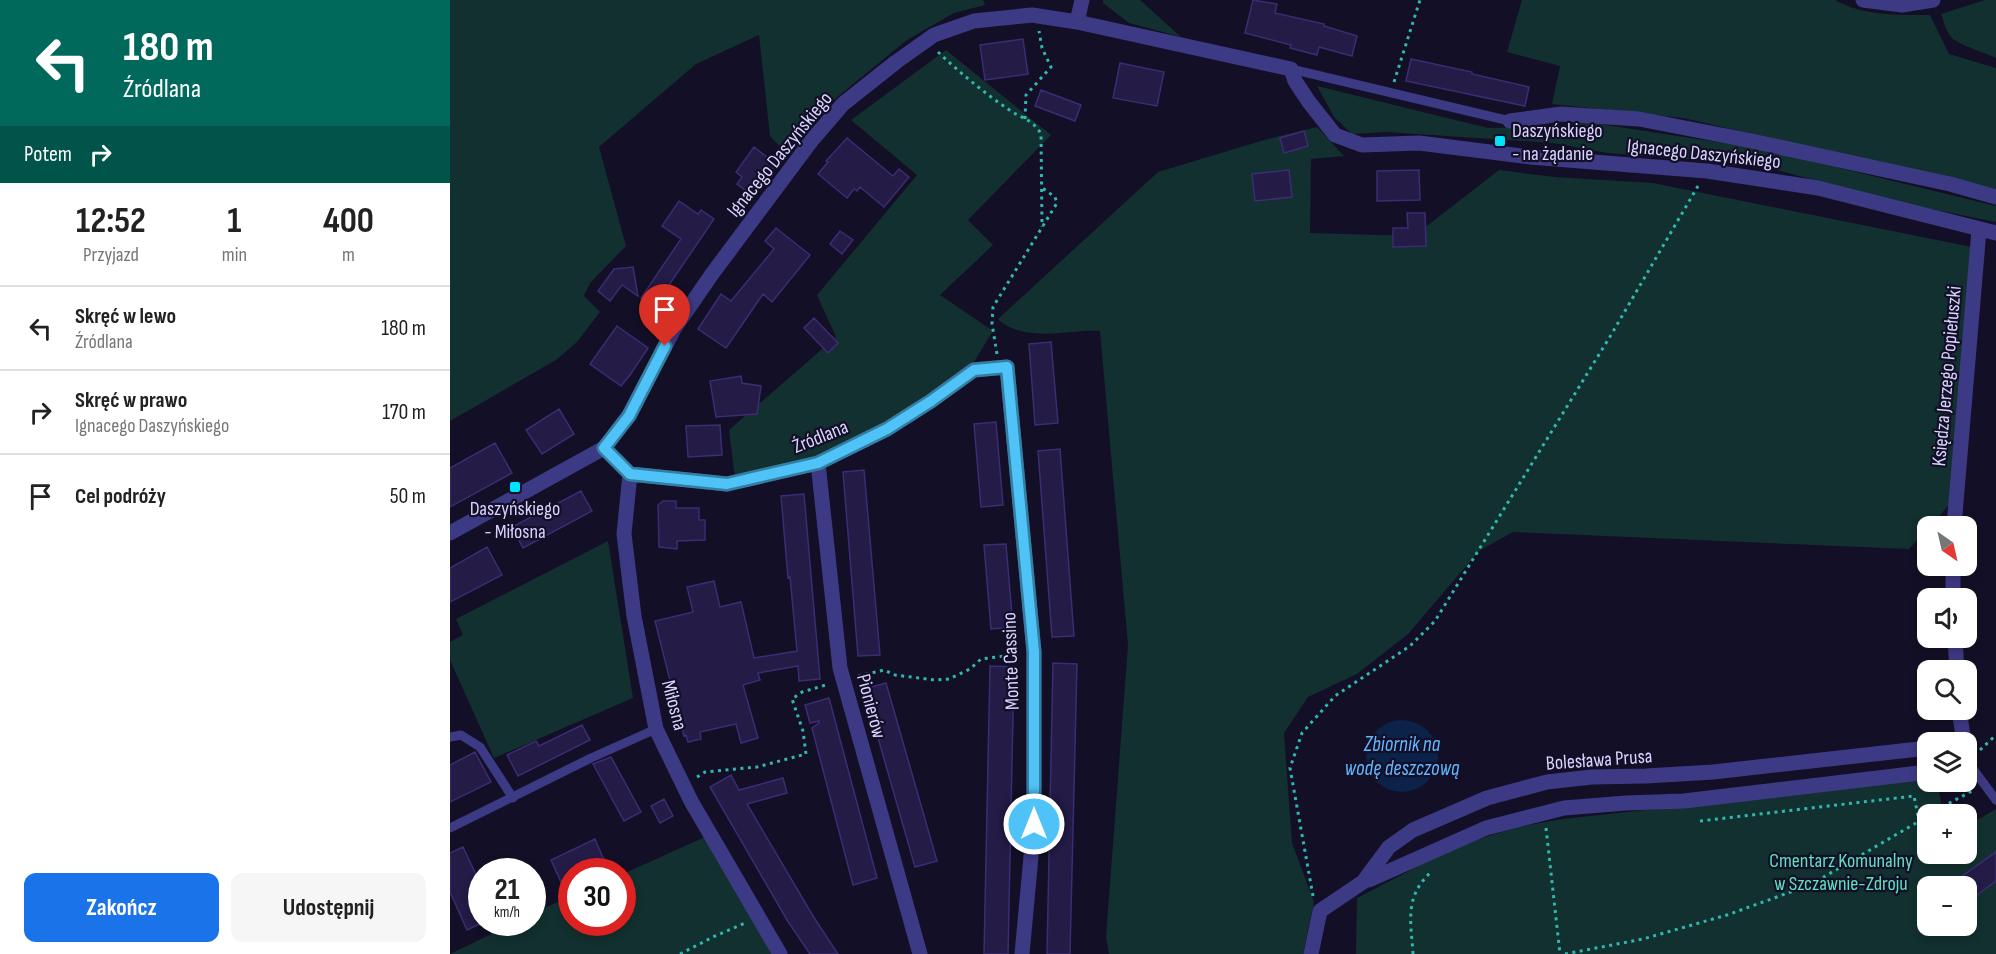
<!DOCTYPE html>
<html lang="pl">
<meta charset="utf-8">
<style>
:root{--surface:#fff;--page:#f6f6f6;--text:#222;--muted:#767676;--line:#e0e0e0;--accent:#1a73e8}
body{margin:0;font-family:"Sofia Sans Condensed",sans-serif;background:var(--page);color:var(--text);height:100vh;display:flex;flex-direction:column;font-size:22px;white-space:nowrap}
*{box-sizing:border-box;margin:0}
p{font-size:20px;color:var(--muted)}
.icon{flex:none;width:33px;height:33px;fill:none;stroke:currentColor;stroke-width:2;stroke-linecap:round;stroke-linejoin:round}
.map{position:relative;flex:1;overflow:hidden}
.side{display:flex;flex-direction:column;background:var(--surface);width:450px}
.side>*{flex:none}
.banner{background:#00695c;color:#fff;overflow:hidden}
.needle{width:39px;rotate:146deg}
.controls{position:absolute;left:1467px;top:516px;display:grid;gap:12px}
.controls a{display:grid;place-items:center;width:60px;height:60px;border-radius:12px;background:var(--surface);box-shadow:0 3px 9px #0003;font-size:30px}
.speed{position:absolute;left:18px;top:858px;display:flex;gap:12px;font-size:30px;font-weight:700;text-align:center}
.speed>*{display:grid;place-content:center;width:78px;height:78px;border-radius:50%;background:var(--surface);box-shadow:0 3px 9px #0003;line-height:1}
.speed small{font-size:15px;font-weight:400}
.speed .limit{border:9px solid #d22;background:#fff;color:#111}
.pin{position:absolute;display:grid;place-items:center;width:51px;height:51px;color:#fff;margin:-62px -26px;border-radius:50% 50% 50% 0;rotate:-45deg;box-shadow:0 0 6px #0007}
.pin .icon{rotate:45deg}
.me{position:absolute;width:66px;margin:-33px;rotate:0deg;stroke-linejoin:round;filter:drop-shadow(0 0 4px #0008)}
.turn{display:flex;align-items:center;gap:21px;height:126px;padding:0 24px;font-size:27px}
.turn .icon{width:78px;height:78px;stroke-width:2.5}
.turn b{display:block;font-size:42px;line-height:51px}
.then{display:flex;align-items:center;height:57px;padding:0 24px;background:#0003;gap:12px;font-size:22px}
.eta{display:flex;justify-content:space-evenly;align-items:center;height:102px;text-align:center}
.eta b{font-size:36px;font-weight:700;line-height:42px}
.primary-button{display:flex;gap:12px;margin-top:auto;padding:12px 24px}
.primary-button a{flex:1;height:69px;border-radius:12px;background:var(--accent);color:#fff;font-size:24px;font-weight:700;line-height:69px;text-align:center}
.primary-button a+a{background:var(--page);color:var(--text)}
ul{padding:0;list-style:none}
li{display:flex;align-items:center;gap:18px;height:84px;padding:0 24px;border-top:2px solid var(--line)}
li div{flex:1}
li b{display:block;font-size:22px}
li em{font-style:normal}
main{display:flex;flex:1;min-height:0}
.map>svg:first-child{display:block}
.green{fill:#12302f;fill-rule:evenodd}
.water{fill:#0c2248}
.building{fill:#241b47;stroke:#3b2d73;stroke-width:1.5}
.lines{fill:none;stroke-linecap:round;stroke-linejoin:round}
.path{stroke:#2fb8b0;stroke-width:3;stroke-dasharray:3 4.5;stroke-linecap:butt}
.lane{stroke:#3d3a85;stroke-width:9}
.street{stroke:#3d3a85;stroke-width:15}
.route-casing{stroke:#337fa1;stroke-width:15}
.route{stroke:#4fc3f7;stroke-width:10}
.poi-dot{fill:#00e5ff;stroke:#130f26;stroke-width:2}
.labels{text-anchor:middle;stroke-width:4.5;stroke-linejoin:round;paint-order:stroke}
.poi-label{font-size:20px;fill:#d9d4ff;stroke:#130f26;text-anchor:start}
.street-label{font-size:20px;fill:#d9d4ff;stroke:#130f26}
.park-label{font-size:20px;fill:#5fe0c0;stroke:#130f26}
.water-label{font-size:21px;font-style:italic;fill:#62b6ff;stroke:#130f26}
</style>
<main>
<section class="side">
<div class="banner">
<div class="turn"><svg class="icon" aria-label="left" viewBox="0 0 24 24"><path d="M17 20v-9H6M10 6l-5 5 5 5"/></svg><div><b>180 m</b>Źródlana</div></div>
<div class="then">Potem<svg class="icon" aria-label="right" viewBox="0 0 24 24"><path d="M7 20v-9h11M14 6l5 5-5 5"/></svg></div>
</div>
<div class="eta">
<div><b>12:52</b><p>Przyjazd</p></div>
<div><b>1</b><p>min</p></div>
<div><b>400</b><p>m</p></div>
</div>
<ul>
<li><svg class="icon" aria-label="left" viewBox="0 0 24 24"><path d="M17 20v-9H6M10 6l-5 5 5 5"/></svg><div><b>Skręć w lewo</b><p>Źródlana</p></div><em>180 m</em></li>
<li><svg class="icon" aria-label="right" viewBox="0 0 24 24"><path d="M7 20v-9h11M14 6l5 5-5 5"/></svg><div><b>Skręć w prawo</b><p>Ignacego Daszyńskiego</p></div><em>170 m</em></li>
<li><svg class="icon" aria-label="arrive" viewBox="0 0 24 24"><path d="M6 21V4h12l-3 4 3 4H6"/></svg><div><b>Cel podróży</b></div><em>50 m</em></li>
</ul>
<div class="primary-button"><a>Zakończ</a><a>Udostępnij</a></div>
</section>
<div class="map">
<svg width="1546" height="954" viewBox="0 0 1546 954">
<rect width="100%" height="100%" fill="#130f26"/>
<path class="green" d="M 0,0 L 533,0 L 535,5 L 504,13 L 457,40 L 380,103 L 335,152 L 320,136 L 309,35 L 246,64 L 149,147 L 176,246 L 140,283 L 134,296 L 150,312 L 127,342 L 106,360 L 0,421 Z
M 653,0 L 690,0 L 731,37 L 679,23 L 653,3 Z
M 1072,0 L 1385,0 C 1413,16 1448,15 1480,15 L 1499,54 L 1546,68 L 1546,190 L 1233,118 L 1102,104 L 1110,66 L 1057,52 Z
M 1535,0 L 1546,0 L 1546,58 C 1536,53 1506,44 1501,37 C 1496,31 1494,22 1491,14 Z
M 496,50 L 601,135 L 518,220 L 543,245 L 490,295 L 543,331 L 522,365 L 464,405 L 386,454 L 285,478 L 279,430 L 386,337 L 367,295 L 467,175 L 401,120 Z
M 867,86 L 1038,128 L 1103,127 L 1136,122 L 1307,148 L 1546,206 L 1546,222 L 1466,206 L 1307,165 L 1157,153 L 1103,143 L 936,132 L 902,134 L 884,117 Z
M 867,127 L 894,156 L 861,159 L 860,233 L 964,236 L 1049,170 L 1105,177 L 1203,183 L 1522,247 L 1501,503 L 1459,549 L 1063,532 L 1029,551 L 958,634 L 907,674 L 858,697 L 834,733 L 842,843 L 864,902 L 853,954 L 659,954 L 656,937 L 678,645 L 650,331 C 617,329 574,344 548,319 L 708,172 L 814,140 Z
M 158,541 L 183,698 L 44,758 L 0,660 L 0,642 L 13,635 L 6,619 Z
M 1477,779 L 1478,782 L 1487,782 L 1492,807 L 1496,814 L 1478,814 L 1478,854 L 1516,854 L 1517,826 L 1546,809 L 1546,954 L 906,954 L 907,898 C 950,876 999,848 1045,834 C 1071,826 1096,821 1122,818 ZM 1478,886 L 1516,886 L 1516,926 L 1478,926 Z
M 257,836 L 326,954 L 0,954 L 64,923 L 82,922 L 83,913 L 121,896 L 122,922 L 172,922 L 173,874 Z"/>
<path class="water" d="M916 756a36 36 0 1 1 72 0a36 36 0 1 1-72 0Z"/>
<path class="building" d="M 803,0 L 827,4 L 825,13 L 874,24 L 874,26 L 907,36 L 902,56 L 869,47 L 867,55 L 840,48 L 841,45 L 795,33 Z
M 573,39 L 578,74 L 535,80 L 530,45 Z
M 961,59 L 1022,72 L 1022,74 L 1079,87 L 1075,106 L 956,81 Z
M 670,63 L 714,72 L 707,106 L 663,98 Z
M 591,90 L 631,105 L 625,121 L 585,106 Z
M 854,131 L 858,146 L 834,153 L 830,138 Z
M 397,138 L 443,176 L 449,169 L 459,177 L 434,207 L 410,187 L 407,191 L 404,189 L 397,198 L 368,174 L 378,162 L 376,161 Z
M 304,147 L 326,164 L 303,196 L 287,184 L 292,177 L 286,172 Z
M 839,170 L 842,197 L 805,201 L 802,174 Z
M 969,170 L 970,200 L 927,201 L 927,171 Z
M 229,201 L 248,214 L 251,210 L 264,219 L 204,307 L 191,298 L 231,239 L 212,226 Z
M 957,213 L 975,213 L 976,246 L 943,247 L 943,228 L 958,228 Z
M 326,228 L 360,255 L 322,302 L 313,294 L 276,348 L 248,329 L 271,294 L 281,301 L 324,249 L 315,241 Z
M 390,231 L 403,240 L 392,254 L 380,244 Z
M 183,267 L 188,296 L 172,285 L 160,301 L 148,291 L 164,269 Z
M 364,318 L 388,343 L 378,353 L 354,328 Z
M 167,326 L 198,348 L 180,375 L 171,386 L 140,364 Z
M 601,342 L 608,423 L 585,425 L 579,344 Z
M 291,376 L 292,383 L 311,386 L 307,414 L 266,417 L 260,381 Z
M 109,409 L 124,434 L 92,454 L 76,430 Z
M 546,422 L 553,505 L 531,507 L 524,424 Z
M 270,425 L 272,455 L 238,457 L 236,426 Z
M 45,443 L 62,473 L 0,507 L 0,468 Z
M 610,449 L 624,636 L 602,637 L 588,451 Z
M 414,470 L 430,655 L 408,656 L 393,472 Z
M 131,491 L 142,511 L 73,548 L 62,527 Z
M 354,494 L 370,679 L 349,681 L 348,666 L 308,673 L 310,680 L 293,685 L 308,738 L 291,743 L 286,724 L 250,732 L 251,739 L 238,742 L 236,735 L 234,736 L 205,621 L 243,612 L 237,587 L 264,581 L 270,607 L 291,602 L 304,658 L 347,651 L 340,577 L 338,578 L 331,496 Z
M 213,501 L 226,501 L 226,508 L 249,508 L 249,520 L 255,520 L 255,540 L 227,541 L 227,549 L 209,547 L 208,505 Z
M 556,544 L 563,627 L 541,629 L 534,545 Z
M 37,547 L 52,575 L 0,602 L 0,568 Z
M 603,663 L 627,664 L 620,954 L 597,954 Z
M 540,666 L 564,667 L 558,954 L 534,954 Z
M 436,683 L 487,861 L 465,867 L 414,689 Z
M 379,698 L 427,878 L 403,885 L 362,728 L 369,723 L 369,721 L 360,723 L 355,705 Z
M 132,725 L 140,740 L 68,776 L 57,755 L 86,741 L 89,746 Z
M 25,752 L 41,782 L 0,802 L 0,765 Z
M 161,757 L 191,812 L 174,821 L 143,764 Z
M 281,775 L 289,790 L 333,778 L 337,793 L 297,804 L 363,916 L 388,954 L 360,954 L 337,920 L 260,787 Z
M 214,799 L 223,816 L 210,823 L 201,806 Z
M 145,839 L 159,872 L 122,872 L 122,906 L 101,860 Z
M 13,847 L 32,887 L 32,923 L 17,930 L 0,892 L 0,853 Z
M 1546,852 L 1546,881 L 1521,899 L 1516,892 L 1516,886 L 1513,886 L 1508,879 Z"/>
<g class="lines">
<path class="path" d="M 488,52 C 509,72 533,92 558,109 C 570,118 583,119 591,134 L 592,227
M 944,82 L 970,0
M 575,119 L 576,95 L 601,67 L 592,48 L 589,31
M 547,354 L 542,324 L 543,307 L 607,203 L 605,197 L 591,187
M 408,676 L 434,670 L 445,675 L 485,680 L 499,679 L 520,669 L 531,659 L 570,654
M 1530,750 L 1546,735
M 247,777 L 255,772 L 307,767 L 356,754 L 353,731 L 342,699 L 352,692 L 379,684
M 1479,814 L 1522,791
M 1250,821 L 1464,796 L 1469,821
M 1096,828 L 1110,954
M 863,896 L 840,768 L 852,733 L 885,696 L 960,646 L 985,621 L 1161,335 L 1248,186
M 230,954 L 265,936 L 295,923
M 963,954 C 961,921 954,897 981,872
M 1115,954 L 1193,939 L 1277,915 L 1360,885 L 1478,816"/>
<path class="lane" d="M 841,69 L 1060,121
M 0,737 L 11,735 L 30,747 L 63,798
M 1518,762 L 1546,800
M 0,828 L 141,758 L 206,729"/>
<path class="street" d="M 1413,0 L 1452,5 L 1483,0
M 627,22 L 632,0
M 1060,121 L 1111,114 L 1189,119 L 1297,140 L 1500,184 L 1546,197
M 154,448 L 180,474 L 277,484 L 368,463 L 437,429 L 481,401 L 523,370 L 557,367 L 584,652 L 584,824 L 572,954
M 368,463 L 390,668 L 470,954
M 180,474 L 174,534 L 184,616 L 206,729 L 241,801 L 330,954
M 1504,526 L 1529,230
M 0,533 L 154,448 L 179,415 L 224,329 L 262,274 L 362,140 L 393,104 L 446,62 L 484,35 L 524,21 L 582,15 L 627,22 L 841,69 L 845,81 L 859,102 L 885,135 L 912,145 L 969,143 L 1080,157 L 1257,171 L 1368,188 L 1546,233
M 1503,566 L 1503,598
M 1505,638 L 1507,670
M 1509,710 L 1514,742
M 1516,755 L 1516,762
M 919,880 L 1036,828 L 1114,808 L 1176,803 L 1234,801 L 1478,772
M 861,954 L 870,911 L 913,882 L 939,847 L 963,830 L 1037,798 L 1097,782 L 1142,777 L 1196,776 L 1263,772 L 1478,748"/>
</g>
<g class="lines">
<defs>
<path id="route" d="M 215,346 L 179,416 L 154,448 L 180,474 L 277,484 L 368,463 L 437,429 L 481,401 L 524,370 L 557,367 L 584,652 L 584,824"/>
</defs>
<use href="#route" class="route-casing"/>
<use href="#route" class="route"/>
</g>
<g class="poi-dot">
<rect x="1044" y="135" width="12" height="12" rx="3"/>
<rect x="59" y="481" width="12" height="12" rx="3"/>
</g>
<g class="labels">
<g class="poi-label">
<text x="1062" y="137">Daszyńskiego<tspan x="1062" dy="23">- na żądanie</tspan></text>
<text x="65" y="515" text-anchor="middle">Daszyńskiego<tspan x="65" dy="23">- Miłosna</tspan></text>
</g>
<g class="street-label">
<text transform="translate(1254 153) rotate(6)" y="7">Ignacego Daszyńskiego</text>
<text transform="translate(329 154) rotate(-51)" y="7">Ignacego Daszyńskiego</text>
<text transform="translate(1496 376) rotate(-85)" y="7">Księdza Jerzego Popiełuszki</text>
<text transform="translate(370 436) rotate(-22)" y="7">Źródlana</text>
<text transform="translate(560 661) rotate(-92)" y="7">Monte Cassino</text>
<text transform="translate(225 705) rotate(75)" y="7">Miłosna</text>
<text transform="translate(422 706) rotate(75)" y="7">Pionierów</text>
<text transform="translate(1149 759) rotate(-4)" y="7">Bolesława Prusa</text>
</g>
<g class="park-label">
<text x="1391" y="867">Cmentarz Komunalny<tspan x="1391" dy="23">w Szczawnie-Zdroju</tspan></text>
</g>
<g class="water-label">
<text x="952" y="751">Zbiornik na<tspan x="952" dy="24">wodę deszczową</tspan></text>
</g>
</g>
</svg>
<div class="controls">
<a><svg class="needle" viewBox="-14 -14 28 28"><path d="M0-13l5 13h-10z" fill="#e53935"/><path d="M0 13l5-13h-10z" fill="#767676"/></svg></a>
<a><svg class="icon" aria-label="sound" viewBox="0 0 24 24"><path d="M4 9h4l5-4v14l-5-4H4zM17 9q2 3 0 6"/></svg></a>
<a><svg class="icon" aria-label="search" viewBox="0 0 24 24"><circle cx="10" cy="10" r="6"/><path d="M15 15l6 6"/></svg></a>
<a><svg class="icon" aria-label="layers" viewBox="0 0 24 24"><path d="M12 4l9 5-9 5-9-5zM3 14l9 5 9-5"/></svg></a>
<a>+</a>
<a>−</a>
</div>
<div class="speed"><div>21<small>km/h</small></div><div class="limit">30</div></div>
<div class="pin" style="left:215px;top:346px;background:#d93025"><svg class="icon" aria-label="arrive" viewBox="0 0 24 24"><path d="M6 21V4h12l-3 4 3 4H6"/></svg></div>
<svg class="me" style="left:584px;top:824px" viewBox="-20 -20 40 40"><circle r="17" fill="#4fc3f7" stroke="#fff" stroke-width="3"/><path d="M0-11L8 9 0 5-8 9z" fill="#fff"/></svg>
</div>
</main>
